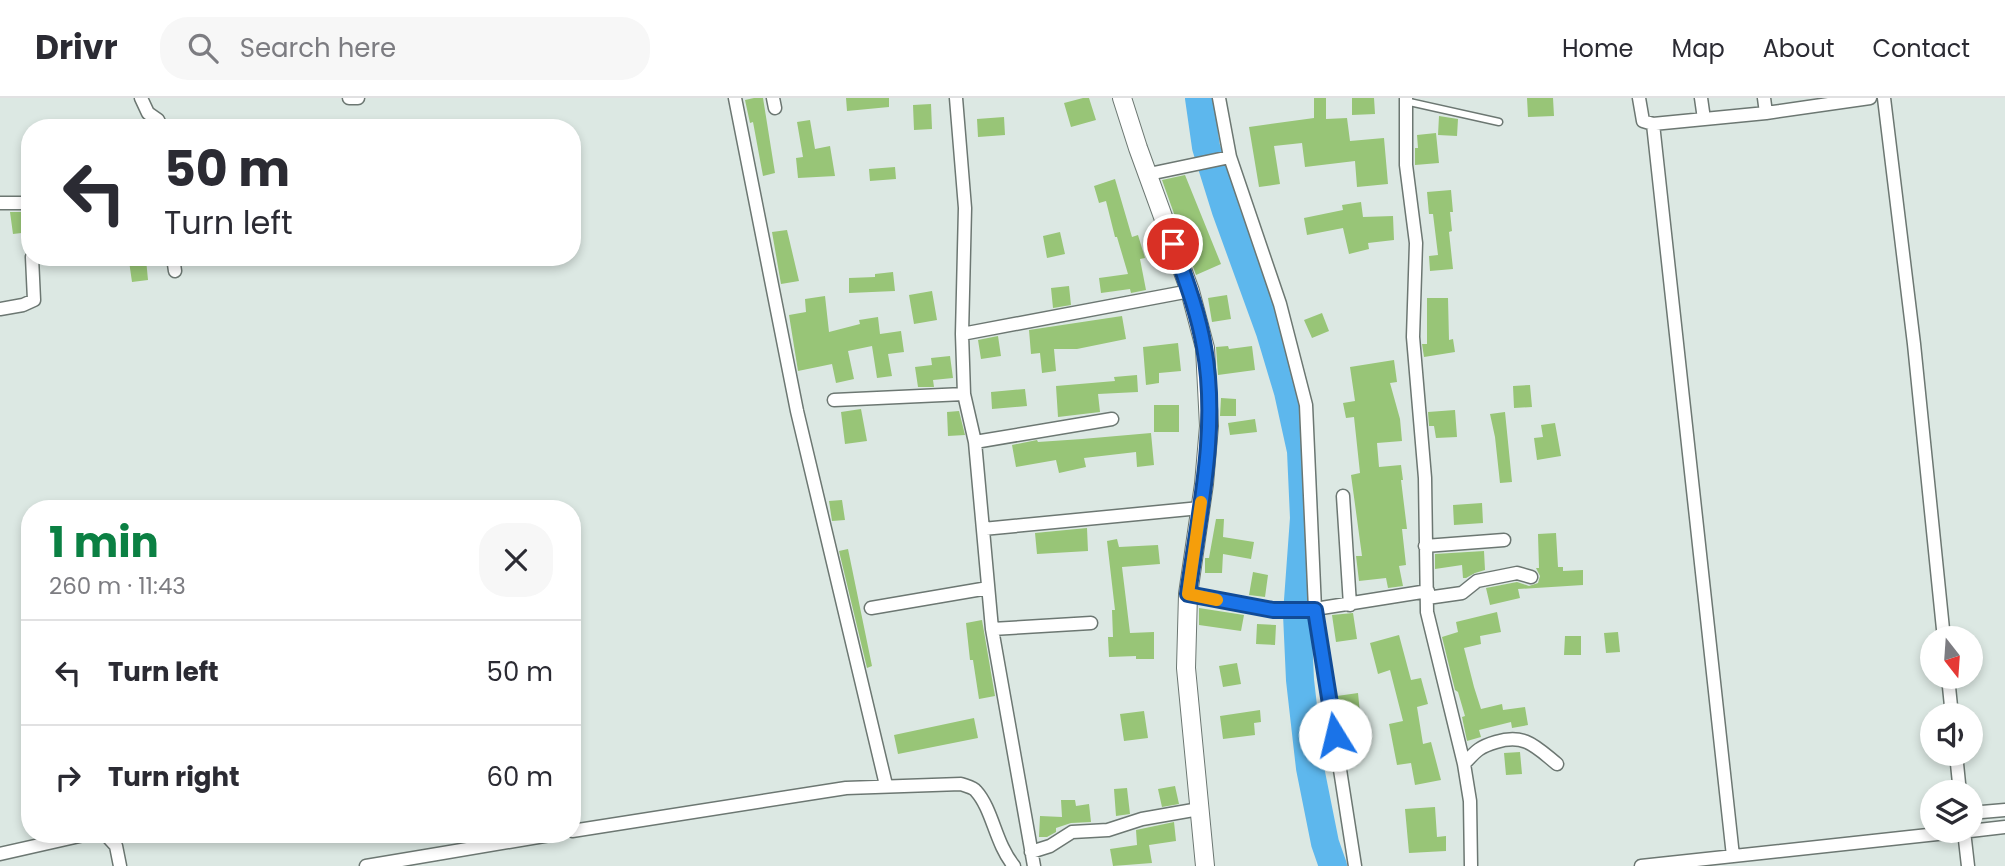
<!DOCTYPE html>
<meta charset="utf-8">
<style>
:root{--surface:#fff;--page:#f7f7f7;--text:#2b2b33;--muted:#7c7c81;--line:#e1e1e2;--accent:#0b8043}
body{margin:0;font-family:Poppins,sans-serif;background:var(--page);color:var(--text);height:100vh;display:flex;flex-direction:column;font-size:26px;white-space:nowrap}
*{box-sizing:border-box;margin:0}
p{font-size:23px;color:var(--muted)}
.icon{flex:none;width:38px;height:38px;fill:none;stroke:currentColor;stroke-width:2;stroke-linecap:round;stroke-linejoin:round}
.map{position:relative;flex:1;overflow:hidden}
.side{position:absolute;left:21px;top:402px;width:560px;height:343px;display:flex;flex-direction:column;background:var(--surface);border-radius:28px;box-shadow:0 4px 10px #0003}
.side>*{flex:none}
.hud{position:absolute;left:21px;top:21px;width:560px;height:147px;border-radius:28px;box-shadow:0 4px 10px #0003;background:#fff;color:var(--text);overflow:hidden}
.needle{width:46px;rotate:163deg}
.tools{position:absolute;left:1920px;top:528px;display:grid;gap:14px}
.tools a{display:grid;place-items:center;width:63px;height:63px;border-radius:50%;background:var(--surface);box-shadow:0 4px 10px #0003;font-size:35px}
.pin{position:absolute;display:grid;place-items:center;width:60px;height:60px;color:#fff;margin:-30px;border:4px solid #fff;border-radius:50%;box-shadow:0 2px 7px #0007}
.me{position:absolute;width:77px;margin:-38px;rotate:351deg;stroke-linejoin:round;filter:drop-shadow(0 0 5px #0008)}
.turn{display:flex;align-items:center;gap:24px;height:147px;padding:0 28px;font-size:32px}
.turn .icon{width:91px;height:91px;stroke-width:2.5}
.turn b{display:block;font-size:49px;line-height:60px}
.round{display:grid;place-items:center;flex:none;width:74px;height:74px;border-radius:28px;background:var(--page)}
.overview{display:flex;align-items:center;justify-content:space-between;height:119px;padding:0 28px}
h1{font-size:42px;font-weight:700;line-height:52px;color:var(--accent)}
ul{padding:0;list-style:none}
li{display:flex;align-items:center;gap:21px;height:105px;padding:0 28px;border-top:2px solid var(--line)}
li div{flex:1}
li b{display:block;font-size:26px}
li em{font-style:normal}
header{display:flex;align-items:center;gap:42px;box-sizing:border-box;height:98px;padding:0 35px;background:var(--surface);border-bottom:2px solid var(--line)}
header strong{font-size:33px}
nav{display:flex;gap:38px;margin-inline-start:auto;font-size:24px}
.search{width:490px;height:63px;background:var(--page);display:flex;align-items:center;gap:18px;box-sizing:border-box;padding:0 24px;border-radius:28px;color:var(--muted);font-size:26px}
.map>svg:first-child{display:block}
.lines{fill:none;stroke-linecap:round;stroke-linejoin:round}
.river{stroke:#5db7ed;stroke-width:28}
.building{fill:#98c577}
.lane-casing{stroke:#6c7772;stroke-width:9}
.street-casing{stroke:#6c7772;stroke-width:15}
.secondary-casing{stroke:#6c7772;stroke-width:20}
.lane{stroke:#fff;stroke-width:6}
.street{stroke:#fff;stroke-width:12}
.secondary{stroke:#fff;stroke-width:18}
.route-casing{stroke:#114b97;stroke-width:18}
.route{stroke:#1a73e8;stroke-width:12}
.slow{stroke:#f59e0b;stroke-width:12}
</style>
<header>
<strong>Drivr</strong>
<div class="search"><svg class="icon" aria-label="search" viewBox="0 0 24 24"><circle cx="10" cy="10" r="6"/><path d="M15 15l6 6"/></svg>Search here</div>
<nav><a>Home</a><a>Map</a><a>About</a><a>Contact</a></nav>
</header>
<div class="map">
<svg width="2005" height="768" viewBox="0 0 2005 768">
<rect width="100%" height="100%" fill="#dce8e3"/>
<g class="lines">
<path class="river" d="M 1199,0 L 1206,49 L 1226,113 L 1270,234 L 1288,294 L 1301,353 L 1304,420 L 1297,516 L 1300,582 L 1310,670 L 1325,745 L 1333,768"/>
</g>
<path class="building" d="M 754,0 L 763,0 L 775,75 L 763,78 L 753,24 L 750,25 L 745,2 Z
M 846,0 L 889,0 L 889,9 L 847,13 Z
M 1083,0 L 1089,0 L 1096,22 L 1071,29 L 1064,5 Z
M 1314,0 L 1326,0 L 1326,21 L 1347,20 L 1350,43 L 1384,40 L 1388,86 L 1357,89 L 1355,63 L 1305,69 L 1302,45 L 1274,48 L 1280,86 L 1259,89 L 1249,29 L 1314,20 Z
M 1352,0 L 1374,0 L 1375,16 L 1352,17 Z
M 1527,0 L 1553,0 L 1554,18 L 1528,19 Z
M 931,6 L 932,31 L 914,32 L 913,7 Z
M 1439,18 L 1458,21 L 1457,38 L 1438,37 Z
M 1004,19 L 1005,37 L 978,39 L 977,21 Z
M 810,22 L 815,51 L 830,48 L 835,78 L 798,80 L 796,60 L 803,59 L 797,24 Z
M 1436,35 L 1439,65 L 1415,67 L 1415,50 L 1418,50 L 1417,37 Z
M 895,69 L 896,81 L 870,83 L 869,71 Z
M 1185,77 L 1221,166 L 1196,177 L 1162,82 Z
M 1115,81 L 1132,139 L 1138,137 L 1145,160 L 1140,161 L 1146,192 L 1131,195 L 1130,191 L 1101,195 L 1099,180 L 1128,176 L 1117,139 L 1115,139 L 1106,103 L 1099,105 L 1094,88 Z
M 1451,92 L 1453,114 L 1450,114 L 1452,133 L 1449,134 L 1453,171 L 1430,173 L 1429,158 L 1438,157 L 1433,116 L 1429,116 L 1427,94 Z
M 1361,104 L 1363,119 L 1393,118 L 1394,142 L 1368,145 L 1369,151 L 1349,156 L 1343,130 L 1307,137 L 1304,120 L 1343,112 L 1342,107 Z
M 10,114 L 28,114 L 30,134 L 13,136 Z
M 787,132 L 799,183 L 781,186 L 772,134 Z
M 1060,134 L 1065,156 L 1047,160 L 1043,138 Z
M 146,161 L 148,182 L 132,184 L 129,163 Z
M 893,174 L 895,193 L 849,195 L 849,180 L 875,179 L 875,176 Z
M 1069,188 L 1071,207 L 1053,210 L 1051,190 Z
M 932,193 L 937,222 L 914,226 L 909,197 Z
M 1227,197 L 1231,221 L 1212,224 L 1208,200 Z
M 825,198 L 829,234 L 860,226 L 859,222 L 878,219 L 880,236 L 901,233 L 904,254 L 888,256 L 892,278 L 877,280 L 872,248 L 848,253 L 854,281 L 836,285 L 832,266 L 798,273 L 789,217 L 806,214 L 805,201 Z
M 1427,200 L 1448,200 L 1449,242 L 1453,241 L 1455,254 L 1424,259 L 1422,246 L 1427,246 Z
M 1322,215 L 1329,233 L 1312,240 L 1304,222 Z
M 1122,218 L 1126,241 L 1077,251 L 1054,251 L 1056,273 L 1042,275 L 1040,255 L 1031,256 L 1029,232 Z
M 998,238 L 1001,258 L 981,261 L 978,242 Z
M 1178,245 L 1181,273 L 1159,275 L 1159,285 L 1146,287 L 1143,249 Z
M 1228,248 L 1229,251 L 1252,248 L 1255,272 L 1218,277 L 1216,249 Z
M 950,258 L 953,280 L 933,282 L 934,289 L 918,289 L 915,269 L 932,267 L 931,260 Z
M 1394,262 L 1397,284 L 1390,285 L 1400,321 L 1402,343 L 1377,345 L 1379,369 L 1401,367 L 1403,382 L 1401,382 L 1407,431 L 1402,431 L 1406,467 L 1399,468 L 1403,488 L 1388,490 L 1386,480 L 1359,483 L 1356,458 L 1362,458 L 1351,377 L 1360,375 L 1354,319 L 1346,320 L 1343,305 L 1355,303 L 1350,269 Z
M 1137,277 L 1138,294 L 1098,296 L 1100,314 L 1058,319 L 1056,288 L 1115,283 L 1114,279 Z
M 1530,287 L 1532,309 L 1514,310 L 1513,288 Z
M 1025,291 L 1027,308 L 992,311 L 991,294 Z
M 1221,300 L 1236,301 L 1236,318 L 1220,318 Z
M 1154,307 L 1179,307 L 1179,334 L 1154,334 Z
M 861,311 L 867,343 L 845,346 L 841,314 Z
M 1455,312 L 1457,339 L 1436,340 L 1434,328 L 1429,328 L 1428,314 Z
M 959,313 L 965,337 L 948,338 L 947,314 Z
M 1505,314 L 1512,384 L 1500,385 L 1495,339 L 1490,316 Z
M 1255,321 L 1257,334 L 1230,337 L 1228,325 Z
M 1555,325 L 1561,358 L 1537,362 L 1534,340 L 1543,339 L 1541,327 Z
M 1151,335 L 1154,367 L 1137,369 L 1136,354 L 1084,360 L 1086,369 L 1059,375 L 1056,362 L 1016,369 L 1012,347 L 1037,342 L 1038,344 L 1082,341 Z
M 842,402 L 845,422 L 832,423 L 829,403 Z
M 1482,405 L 1483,425 L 1454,427 L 1453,407 Z
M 1216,421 L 1224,421 L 1223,439 L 1254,444 L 1251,461 L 1223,456 L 1222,475 L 1205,475 L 1205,460 L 1209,460 Z
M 1087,430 L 1088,453 L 1037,456 L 1035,435 Z
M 1556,435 L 1558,469 L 1563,469 L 1563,473 L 1583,472 L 1583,487 L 1518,491 L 1520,500 L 1490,507 L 1486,490 L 1517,484 L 1529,488 L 1538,485 L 1540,478 L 1536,470 L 1539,470 L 1538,436 Z
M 1117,441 L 1119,449 L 1158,447 L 1160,466 L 1122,469 L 1130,535 L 1154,534 L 1154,561 L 1136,561 L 1136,558 L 1109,559 L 1108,539 L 1113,539 L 1112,512 L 1115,512 L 1107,443 Z
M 848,451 L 872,568 L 867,570 L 839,453 Z
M 1484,453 L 1485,472 L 1475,475 L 1466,480 L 1463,480 L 1462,467 L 1435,471 L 1435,456 Z
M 1253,474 L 1268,477 L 1265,499 L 1249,497 Z
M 1199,510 L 1244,517 L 1241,533 L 1199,527 Z
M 1497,514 L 1501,534 L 1480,538 L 1481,546 L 1464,550 L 1474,589 L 1481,611 L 1502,606 L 1503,612 L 1525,609 L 1528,627 L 1512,630 L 1511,624 L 1479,632 L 1481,639 L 1467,643 L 1462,619 L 1465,618 L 1458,594 L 1455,592 L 1442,539 L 1458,534 L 1456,524 Z
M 1353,515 L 1357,541 L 1336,544 L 1332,517 Z
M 982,522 L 995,598 L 979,601 L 973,562 L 970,562 L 966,525 Z
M 1257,526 L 1276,527 L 1275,547 L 1256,546 Z
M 1618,534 L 1620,554 L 1606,555 L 1604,535 Z
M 1399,537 L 1411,582 L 1421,580 L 1428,606 L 1417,609 L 1423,646 L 1431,644 L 1441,682 L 1415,687 L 1411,665 L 1397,667 L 1389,626 L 1403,623 L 1390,572 L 1378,576 L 1370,545 Z
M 1565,538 L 1581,538 L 1581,557 L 1564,557 Z
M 1237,565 L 1241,586 L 1223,589 L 1219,568 Z
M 1358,595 L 1360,615 L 1340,618 L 1337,598 Z
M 1260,612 L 1261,624 L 1254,625 L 1255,637 L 1223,641 L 1220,618 Z
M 1144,613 L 1148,640 L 1124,643 L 1120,616 Z
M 974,620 L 978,640 L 898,656 L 894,637 Z
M 1520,654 L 1522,676 L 1506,677 L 1504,655 Z
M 1175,688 L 1179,706 L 1162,709 L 1158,691 Z
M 1127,690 L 1130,716 L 1116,718 L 1114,691 Z
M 1061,702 L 1075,702 L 1076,708 L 1089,706 L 1091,724 L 1071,725 L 1056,730 L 1056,734 L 1047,739 L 1039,739 L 1040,718 L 1062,719 Z
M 1435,709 L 1437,739 L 1446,738 L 1446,753 L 1409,755 L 1405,711 Z
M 1174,724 L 1176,743 L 1149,747 L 1152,765 L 1113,768 L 1110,751 L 1137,747 L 1136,732 Z"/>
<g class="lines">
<defs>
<path id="lane" d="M 1405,3 L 1499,24"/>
<path id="street" d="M 141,0 L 148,15 L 158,22 L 162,30
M 349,0 L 358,0
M 735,0 L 797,313 L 886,687
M 773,0 L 775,10
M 956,0 L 965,110 L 962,236 L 964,296 L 975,344 L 992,531 L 1034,768
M 1219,0 L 1230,59 L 1280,206 L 1306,307 L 1315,511 L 1355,768
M 1406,0 L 1406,67 L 1416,145 L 1413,239 L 1425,380 L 1427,514 L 1464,666 L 1470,703 L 1471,768
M 1639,0 L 1643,23 L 1653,26 L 1766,15 L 1764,0
M 1701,0 L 1704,21
M 1884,0 L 1914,246 L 1944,541
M 1766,15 L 1870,0
M 1653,26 L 1733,758
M 1149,76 L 1230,59
M 0,105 L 30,105
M 173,159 L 175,173
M 0,211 L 23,207 L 34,202 L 32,159
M 962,236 L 1190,193
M 834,302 L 964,296
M 975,344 L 1112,321
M 1343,398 L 1350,507
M 983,431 L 1200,410
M 1425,448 L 1504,442
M 1188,496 L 1273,512 L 1315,511 L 1428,493
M 1427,500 L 1462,495 L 1477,483 L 1517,475 L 1531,479
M 871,510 L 988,490
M 992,531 L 1091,525
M 1948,579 L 1952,618
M 1956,656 L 1960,695
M 1464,666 C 1476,653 1479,649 1496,644 C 1525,635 1536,649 1557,666
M 1970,715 L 2005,712
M 572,733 L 846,690 L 961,686 C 966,688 973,689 976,693 C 993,712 995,745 1014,768
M 1964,733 L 1968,768
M 1970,733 L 2005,729
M 106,737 L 116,748 L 120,768
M 1031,754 L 1050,748 L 1072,734 L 1108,732 L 1142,721 L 1199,711
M 0,756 L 84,737
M 366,768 L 550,737
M 1641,768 L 1965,733"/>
<path id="secondary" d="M 1122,0 L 1138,50 L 1190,193 L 1205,250 L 1209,328 L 1204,386 L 1188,496 L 1186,570 L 1205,768"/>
</defs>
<use href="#lane" class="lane-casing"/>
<use href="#street" class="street-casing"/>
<use href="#secondary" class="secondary-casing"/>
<use href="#lane" class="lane"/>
<use href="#street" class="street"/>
<use href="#secondary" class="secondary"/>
</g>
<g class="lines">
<defs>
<path id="route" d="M 1173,146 C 1185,180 1198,214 1204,249 C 1219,330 1199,416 1188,496 L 1273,512 L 1315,512 L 1335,637"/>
</defs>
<use href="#route" class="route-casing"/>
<use href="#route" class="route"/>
<path class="slow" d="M 1201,404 L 1188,496 L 1217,502"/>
</g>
</svg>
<div class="tools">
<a><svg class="needle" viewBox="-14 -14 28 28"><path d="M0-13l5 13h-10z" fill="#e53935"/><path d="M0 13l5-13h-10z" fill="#7c7c81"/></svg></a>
<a><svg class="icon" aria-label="sound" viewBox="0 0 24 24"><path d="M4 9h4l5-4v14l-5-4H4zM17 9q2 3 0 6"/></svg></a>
<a><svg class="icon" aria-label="layers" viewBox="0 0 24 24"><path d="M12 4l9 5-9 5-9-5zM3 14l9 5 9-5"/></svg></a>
</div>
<div class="pin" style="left:1173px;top:146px;background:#d93025"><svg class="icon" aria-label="arrive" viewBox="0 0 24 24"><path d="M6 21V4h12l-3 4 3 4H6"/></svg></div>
<svg class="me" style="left:1335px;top:637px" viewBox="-20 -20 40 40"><circle r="19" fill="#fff"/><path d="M0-13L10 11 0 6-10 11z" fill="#1a73e8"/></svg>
<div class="hud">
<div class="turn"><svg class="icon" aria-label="left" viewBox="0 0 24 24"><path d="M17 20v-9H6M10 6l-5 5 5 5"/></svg><div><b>50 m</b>Turn left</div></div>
</div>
<section class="side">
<div class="overview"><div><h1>1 min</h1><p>260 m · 11:43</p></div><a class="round"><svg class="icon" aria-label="close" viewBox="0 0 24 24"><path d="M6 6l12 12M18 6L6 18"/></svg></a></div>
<ul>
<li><svg class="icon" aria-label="left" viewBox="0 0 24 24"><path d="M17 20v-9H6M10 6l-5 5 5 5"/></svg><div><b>Turn left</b></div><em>50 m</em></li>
<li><svg class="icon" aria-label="right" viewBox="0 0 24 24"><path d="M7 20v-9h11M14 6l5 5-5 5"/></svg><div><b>Turn right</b></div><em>60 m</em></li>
</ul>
</section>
</div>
